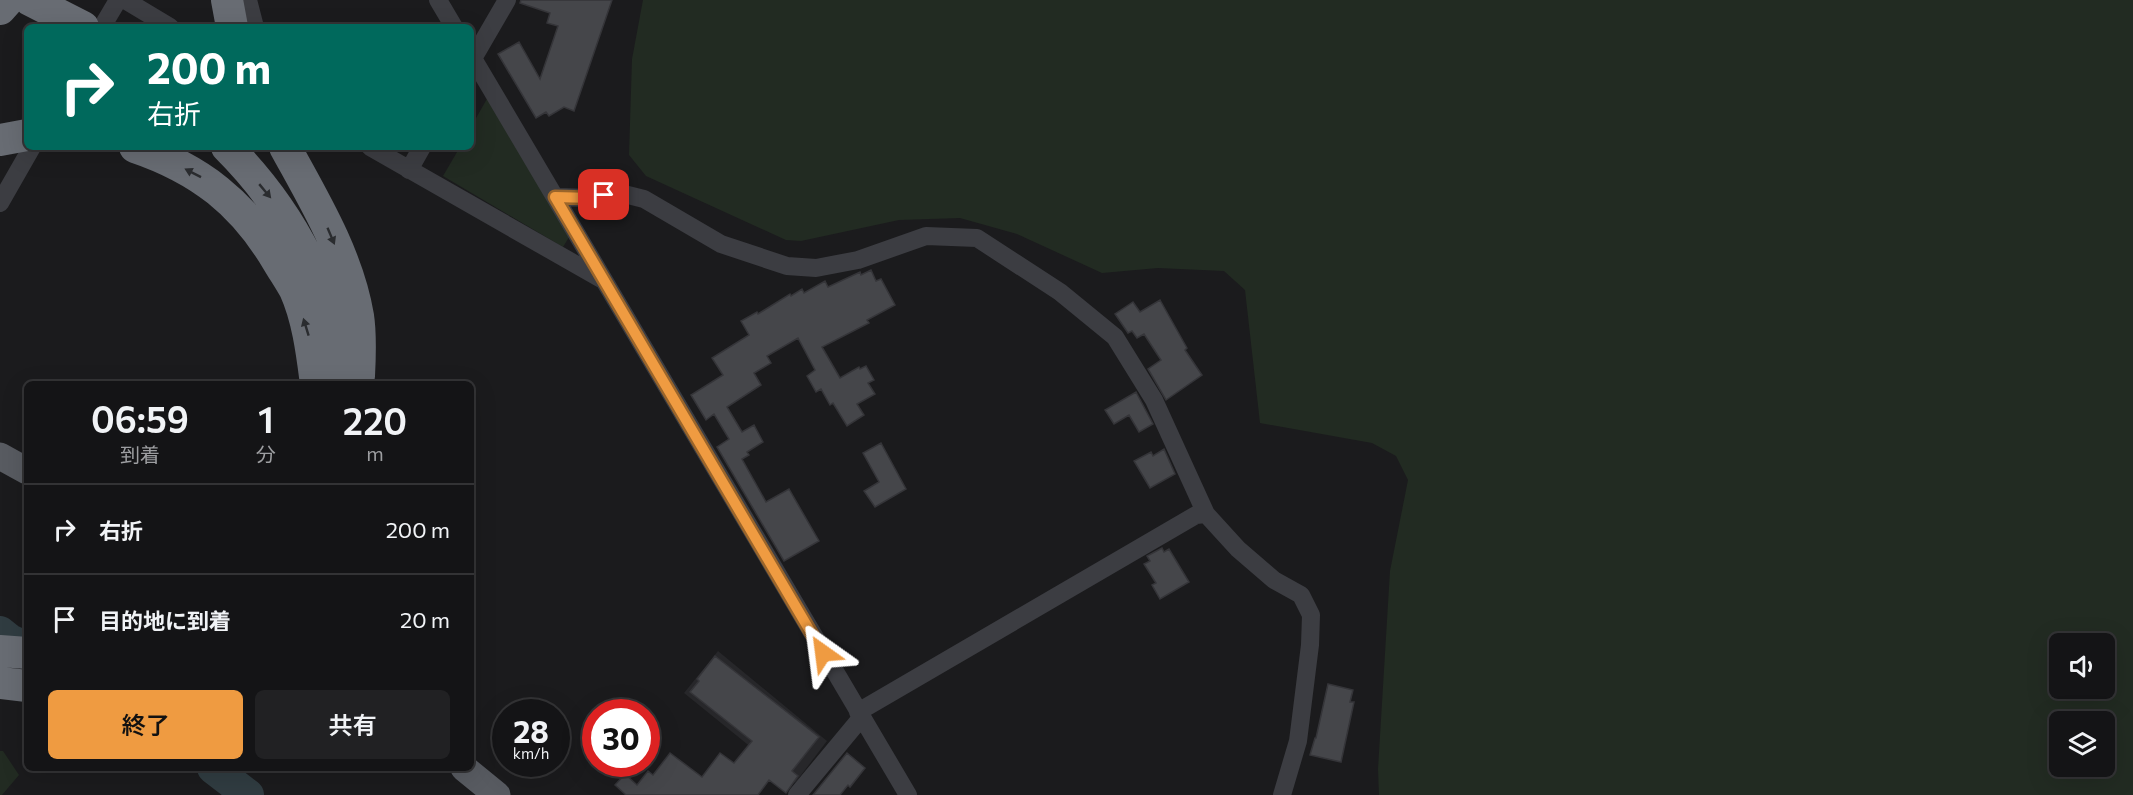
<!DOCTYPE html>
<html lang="ja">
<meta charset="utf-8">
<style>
:root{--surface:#141416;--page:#212123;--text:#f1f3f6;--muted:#9d9ea1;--line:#333335;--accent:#ef9b41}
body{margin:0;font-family:Commissioner,"Noto Sans JP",sans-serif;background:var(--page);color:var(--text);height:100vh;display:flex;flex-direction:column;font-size:22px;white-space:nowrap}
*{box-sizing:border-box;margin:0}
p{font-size:20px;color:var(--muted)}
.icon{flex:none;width:33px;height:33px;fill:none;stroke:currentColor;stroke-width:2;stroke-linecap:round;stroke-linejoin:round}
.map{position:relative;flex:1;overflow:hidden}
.sheet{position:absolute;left:24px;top:381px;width:450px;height:390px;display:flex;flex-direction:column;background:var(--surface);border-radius:9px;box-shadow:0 6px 24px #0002,0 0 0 2px var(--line)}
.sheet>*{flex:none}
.hud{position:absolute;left:24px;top:24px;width:450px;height:126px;border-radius:9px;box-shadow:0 6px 24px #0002,0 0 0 2px var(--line);background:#00695c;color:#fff;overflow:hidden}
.buttons{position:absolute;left:2049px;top:633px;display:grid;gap:12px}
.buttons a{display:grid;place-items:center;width:66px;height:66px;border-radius:9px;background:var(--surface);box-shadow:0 6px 24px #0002,0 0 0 2px var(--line);font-size:30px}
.speed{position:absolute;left:492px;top:699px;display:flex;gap:12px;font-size:30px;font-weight:700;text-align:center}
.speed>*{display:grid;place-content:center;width:78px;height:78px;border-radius:50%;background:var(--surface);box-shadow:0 6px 24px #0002,0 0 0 2px var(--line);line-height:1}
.speed small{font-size:15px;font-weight:400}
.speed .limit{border:9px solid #d22;background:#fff;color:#111}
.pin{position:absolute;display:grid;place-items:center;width:51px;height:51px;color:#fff;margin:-26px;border-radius:12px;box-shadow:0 3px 9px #0006}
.me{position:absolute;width:66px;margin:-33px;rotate:329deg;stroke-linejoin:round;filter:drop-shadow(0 0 4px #0008)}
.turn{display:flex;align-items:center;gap:21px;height:126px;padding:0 24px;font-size:27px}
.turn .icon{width:78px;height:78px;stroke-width:2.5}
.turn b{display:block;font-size:42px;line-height:51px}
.eta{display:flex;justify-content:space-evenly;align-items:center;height:102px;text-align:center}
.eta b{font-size:36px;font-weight:600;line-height:42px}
.primary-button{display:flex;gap:12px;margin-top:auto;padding:12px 24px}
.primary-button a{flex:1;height:69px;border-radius:9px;background:var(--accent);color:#111;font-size:24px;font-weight:600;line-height:69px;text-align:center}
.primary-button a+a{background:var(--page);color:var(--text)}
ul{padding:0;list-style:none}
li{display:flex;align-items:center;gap:18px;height:90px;padding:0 24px;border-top:2px solid var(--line)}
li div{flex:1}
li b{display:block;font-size:22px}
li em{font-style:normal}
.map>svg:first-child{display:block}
.built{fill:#27272a}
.green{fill:#222b22;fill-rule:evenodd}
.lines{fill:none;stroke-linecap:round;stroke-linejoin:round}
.river{stroke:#303c41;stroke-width:32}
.building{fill:#45464a;stroke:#353539;stroke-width:1.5}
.street{stroke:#3c3d42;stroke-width:18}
.primary{stroke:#585b61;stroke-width:27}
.highway{stroke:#686c73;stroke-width:32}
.oneway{fill:#2a2c2f}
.route-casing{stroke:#9b652a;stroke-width:15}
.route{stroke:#ef9b41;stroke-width:10}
</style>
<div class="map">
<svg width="2133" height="795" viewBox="0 0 2133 795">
<rect width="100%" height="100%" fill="#1b1b1d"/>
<path class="built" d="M 718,651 L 827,741 L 795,783 L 684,693 Z"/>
<path class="green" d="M 643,0 L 2133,0 L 2133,795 L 1379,795 L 1378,769 L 1390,571 L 1408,480 L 1396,456 L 1372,443 L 1260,423 L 1245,290 L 1224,271 L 1158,268 L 1102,273 L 1017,234 L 960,218 L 899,220 L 801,241 L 786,240 L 646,176 L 629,155 L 632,59 ZM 2060,644 L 2104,644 L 2104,688 L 2060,688 ZM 2060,722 L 2104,722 L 2104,766 L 2060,766 Z
M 488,97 L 571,234 L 563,247 L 443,176 L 460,147 L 471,147 L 471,127 Z
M 0,751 L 3,751 L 19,775 L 2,795 L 0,795 Z"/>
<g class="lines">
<path class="river" d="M 0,632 L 10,640 L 27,648
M 213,768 L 248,795"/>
</g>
<path class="building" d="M 521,0 L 612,0 L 574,111 L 564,107 L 549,116 L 546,112 L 536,118 L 498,54 L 519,42 L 540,79 L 558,26 L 547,23 L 550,13 L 520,3 Z
M 871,270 L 876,281 L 881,279 L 895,305 L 867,320 L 869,323 L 822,347 L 840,378 L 859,367 L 860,369 L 866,366 L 874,380 L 868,383 L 875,394 L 857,404 L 864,415 L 847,426 L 833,403 L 830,405 L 821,389 L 816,392 L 807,376 L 815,370 L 798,338 L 767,356 L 771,363 L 754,373 L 761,385 L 727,407 L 742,432 L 754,425 L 763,442 L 747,452 L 749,455 L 742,459 L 766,502 L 789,489 L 819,541 L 784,561 L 717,447 L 729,439 L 714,414 L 706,420 L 691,395 L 723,375 L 712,358 L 749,335 L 741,321 L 757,312 L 758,314 L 790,294 L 791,296 L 802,289 L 804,293 L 825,281 L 828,287 L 860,272 L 861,275 Z
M 1160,300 L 1187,348 L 1185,350 L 1202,375 L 1166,400 L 1148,369 L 1161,360 L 1144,334 L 1137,338 L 1132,331 L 1128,333 L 1115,314 L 1133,302 L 1140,312 Z
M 1136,392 L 1153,424 L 1139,432 L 1129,415 L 1114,424 L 1105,410 Z
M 881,443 L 906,489 L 875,507 L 864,491 L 879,482 L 863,453 Z
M 1164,449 L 1175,474 L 1150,488 L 1134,461 L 1151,452 L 1153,456 Z
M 1162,548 L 1164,552 L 1169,549 L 1189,582 L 1160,599 L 1152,585 L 1156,583 L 1144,564 L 1150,561 L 1147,556 Z
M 715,656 L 819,737 L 792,771 L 798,776 L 786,793 L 769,780 L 758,795 L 626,795 L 615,785 L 625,774 L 637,785 L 648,771 L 653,775 L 670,753 L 702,777 L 720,753 L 734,763 L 752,741 L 690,692 L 699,681 L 697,679 Z
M 1328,684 L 1353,690 L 1350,702 L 1354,702 L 1341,762 L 1310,755 L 1315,738 L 1316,738 Z
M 847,753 L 865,768 L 850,787 L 848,785 L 840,795 L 813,795 Z"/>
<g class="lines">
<path class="street" d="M 125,0 L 170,27
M 248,0 L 255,27
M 438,0 L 454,27
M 102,27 L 118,0
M 471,55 L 908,795
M 471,62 L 507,0
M 370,147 L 603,280
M 409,170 L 422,147
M 555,197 L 592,198 L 616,192 L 644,199 L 721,244 L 787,266 L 816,268 L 858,260 L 926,236 L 977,238 L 1060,292 L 1115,337 L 1154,400 L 1206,514 L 1238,549 L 1274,580 L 1301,595 L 1311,615 L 1310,645 L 1298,741 L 1282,795
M 0,203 L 32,147
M 858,712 L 1196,515 L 1206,514
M 797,795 L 861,718"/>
<path class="primary" d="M 0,456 L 27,471
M 464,768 L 497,795"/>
<path class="highway" d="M 30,0 L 83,27
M 227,0 L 232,27
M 0,9 L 8,0
M 0,140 L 27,135
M 135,147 C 200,169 243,203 278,262 C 284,272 290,281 295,290 C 308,319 312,353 316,384
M 227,147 C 291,211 335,294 345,384
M 285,147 C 314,200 348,256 358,316 C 361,335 360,357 359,376
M 0,651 L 27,653
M 0,683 L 27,686"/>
</g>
<defs><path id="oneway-solid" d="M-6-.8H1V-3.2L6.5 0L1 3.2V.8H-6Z" transform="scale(1.5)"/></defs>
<g class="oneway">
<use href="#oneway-solid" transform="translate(193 173) rotate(-153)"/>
<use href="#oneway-solid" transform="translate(265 191) rotate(50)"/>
<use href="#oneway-solid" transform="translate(331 236) rotate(67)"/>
<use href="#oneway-solid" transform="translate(306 327) rotate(-107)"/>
</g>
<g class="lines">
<defs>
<path id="route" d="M 604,195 L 592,198 L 555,197 L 823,653"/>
</defs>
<use href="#route" class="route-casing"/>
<use href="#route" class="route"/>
</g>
</svg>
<div class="buttons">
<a><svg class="icon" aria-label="sound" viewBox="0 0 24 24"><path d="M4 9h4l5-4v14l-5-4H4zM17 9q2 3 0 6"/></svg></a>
<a><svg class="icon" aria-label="layers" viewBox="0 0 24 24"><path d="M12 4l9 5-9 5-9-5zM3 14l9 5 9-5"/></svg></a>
</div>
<div class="speed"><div>28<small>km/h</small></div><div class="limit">30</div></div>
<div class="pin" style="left:604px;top:195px;background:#d93025"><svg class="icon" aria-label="arrive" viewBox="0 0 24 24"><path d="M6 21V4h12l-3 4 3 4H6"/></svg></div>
<svg class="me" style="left:823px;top:653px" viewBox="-20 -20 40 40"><path d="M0-17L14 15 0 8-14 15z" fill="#ef9b41" stroke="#fff" stroke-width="4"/></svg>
<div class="hud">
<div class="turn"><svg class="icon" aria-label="right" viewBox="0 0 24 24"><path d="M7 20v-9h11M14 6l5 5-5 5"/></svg><div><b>200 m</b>右折</div></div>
</div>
<section class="sheet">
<div class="eta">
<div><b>06:59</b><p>到着</p></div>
<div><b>1</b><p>分</p></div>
<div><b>220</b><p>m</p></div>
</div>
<ul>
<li><svg class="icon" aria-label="right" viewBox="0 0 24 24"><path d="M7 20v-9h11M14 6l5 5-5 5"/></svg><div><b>右折</b></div><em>200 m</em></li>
<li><svg class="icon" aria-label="arrive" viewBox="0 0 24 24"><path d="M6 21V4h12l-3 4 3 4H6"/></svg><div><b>目的地に到着</b></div><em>20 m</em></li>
</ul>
<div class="primary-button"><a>終了</a><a>共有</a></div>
</section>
</div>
